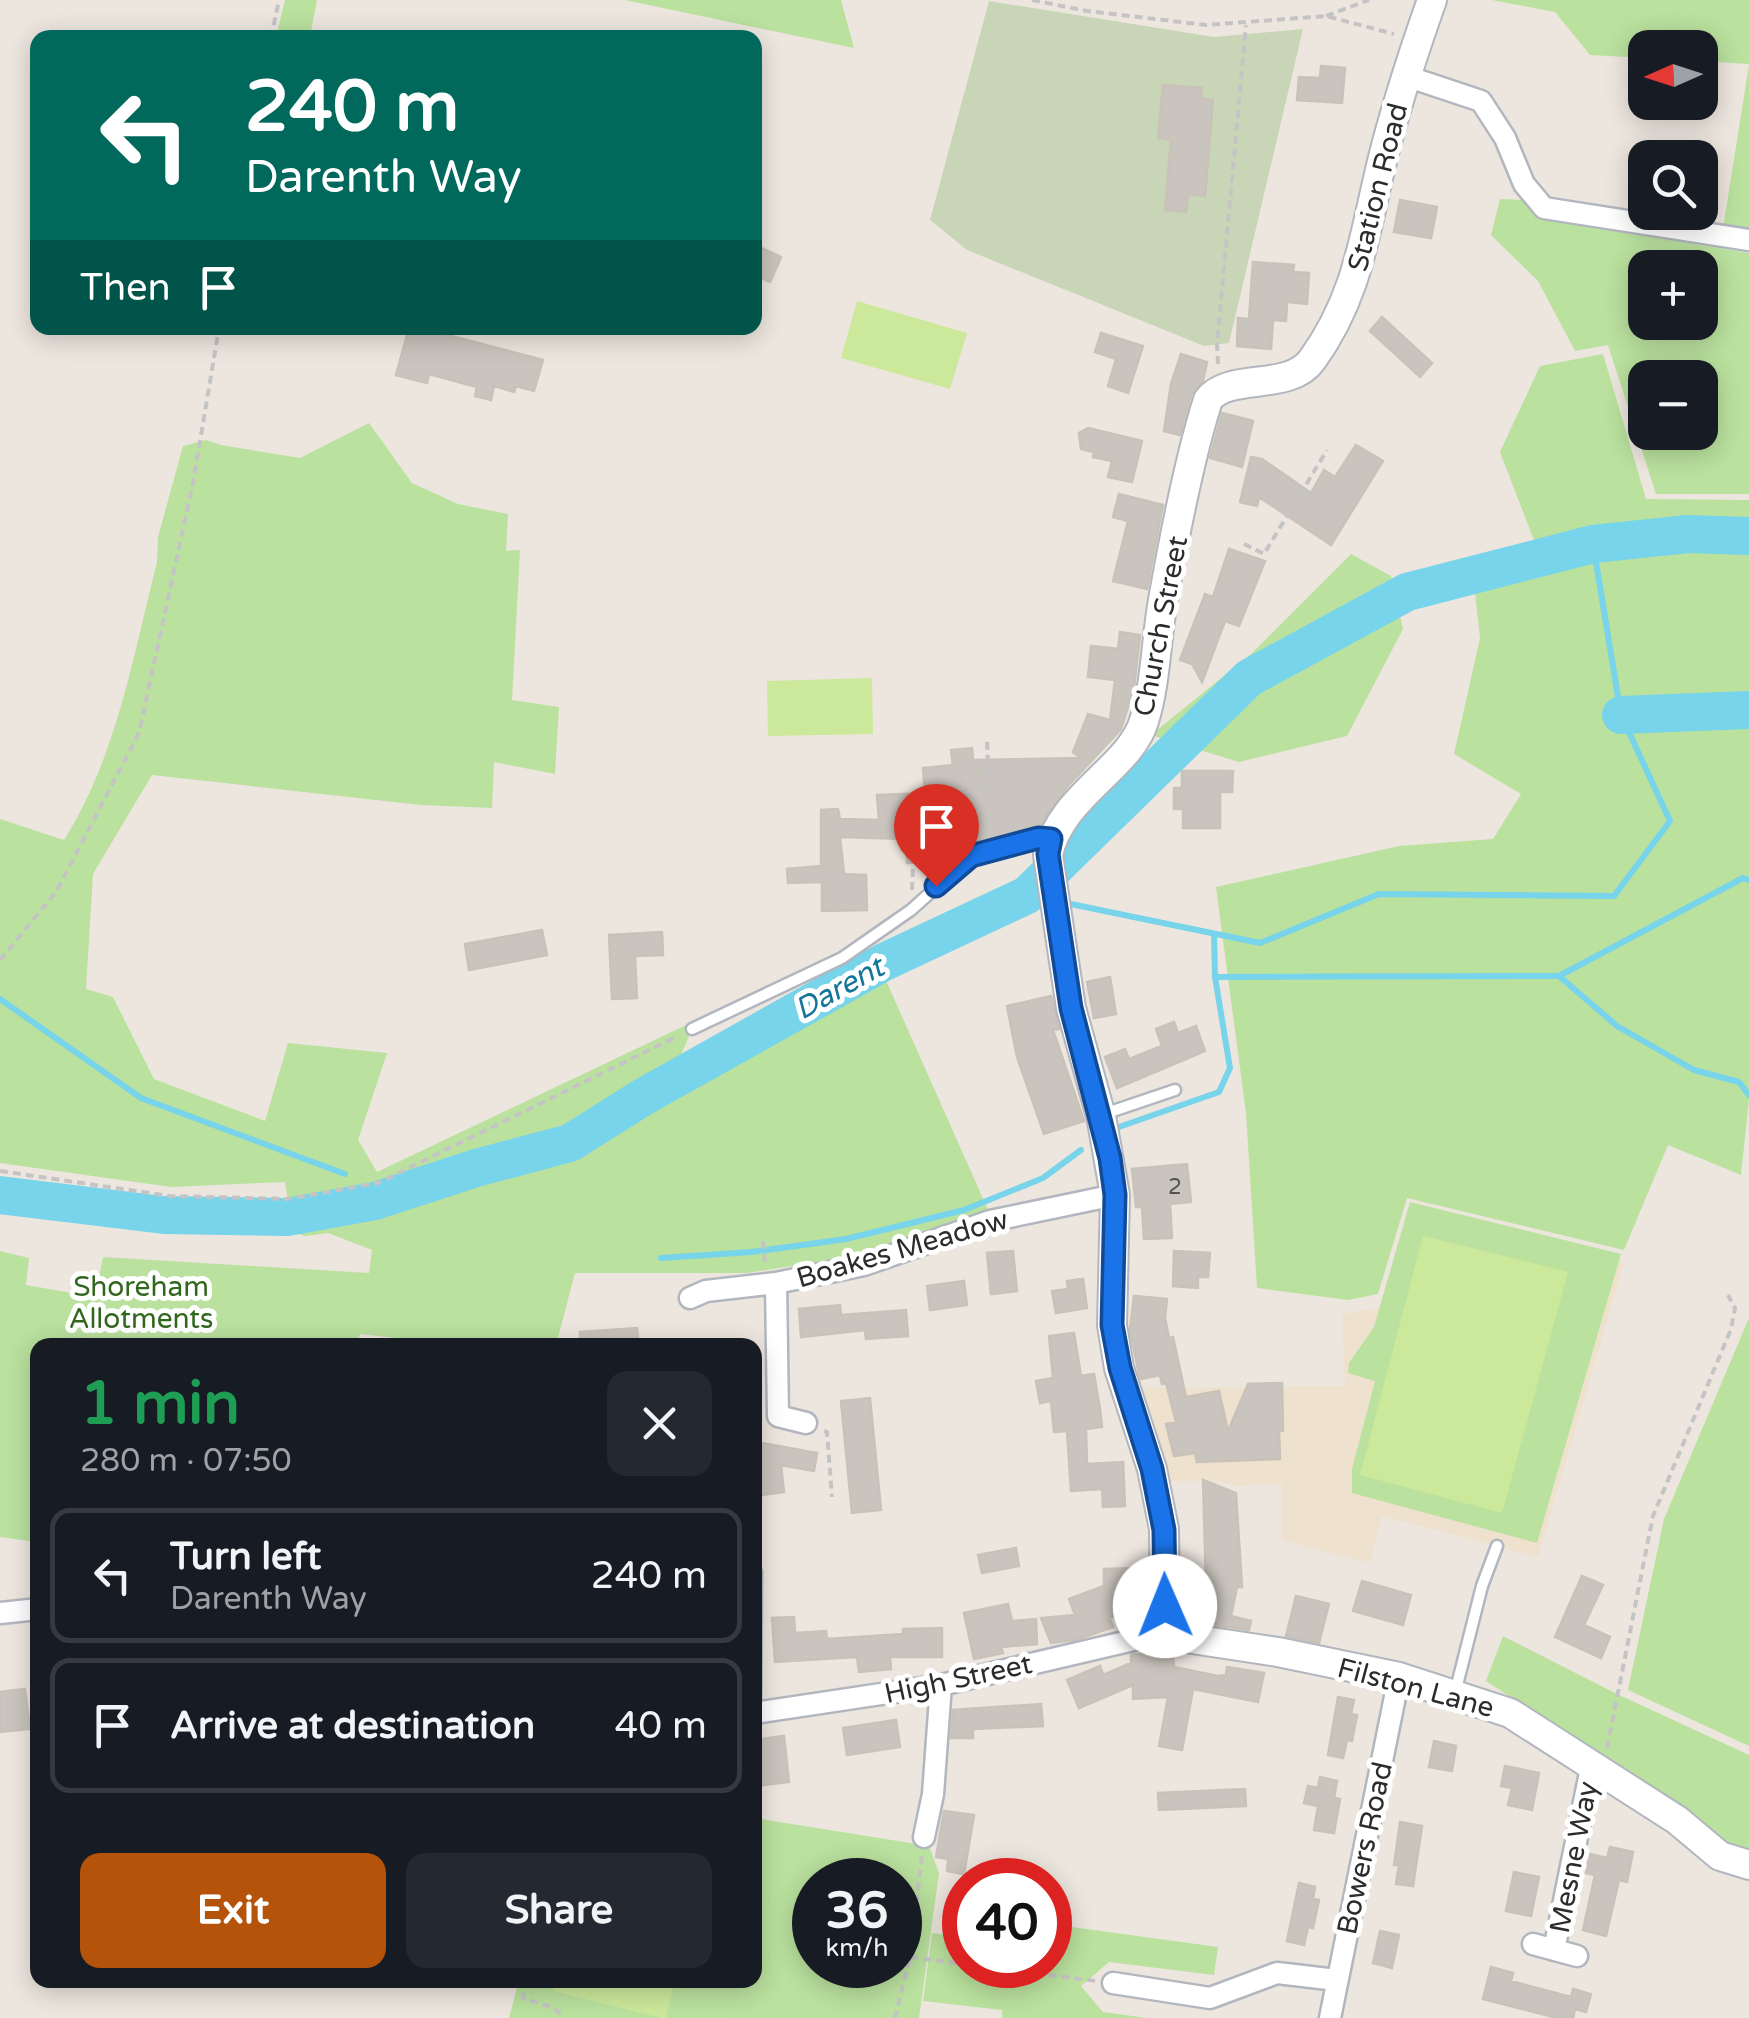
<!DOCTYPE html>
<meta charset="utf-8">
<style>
:root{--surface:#171b24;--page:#242831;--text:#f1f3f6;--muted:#9ea1a6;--line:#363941;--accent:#b45309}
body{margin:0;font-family:"Varela Round",sans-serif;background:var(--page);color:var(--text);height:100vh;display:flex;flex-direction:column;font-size:38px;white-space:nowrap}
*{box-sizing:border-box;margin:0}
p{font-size:32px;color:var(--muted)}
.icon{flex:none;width:55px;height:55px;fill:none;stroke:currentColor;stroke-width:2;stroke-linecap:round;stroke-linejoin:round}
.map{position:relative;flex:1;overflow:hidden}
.drawer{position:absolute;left:30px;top:1338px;width:732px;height:650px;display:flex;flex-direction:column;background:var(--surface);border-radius:20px;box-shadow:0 5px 25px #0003}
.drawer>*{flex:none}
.banner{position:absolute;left:30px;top:30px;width:732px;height:305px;border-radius:20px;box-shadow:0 5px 25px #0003;background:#00695c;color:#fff;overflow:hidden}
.needle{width:65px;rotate:267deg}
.buttons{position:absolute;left:1628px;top:30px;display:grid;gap:20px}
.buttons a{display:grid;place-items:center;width:90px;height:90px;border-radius:20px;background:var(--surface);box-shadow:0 5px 25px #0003;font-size:50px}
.speed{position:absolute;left:792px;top:1858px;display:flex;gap:20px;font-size:50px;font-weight:700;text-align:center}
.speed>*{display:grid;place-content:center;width:130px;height:130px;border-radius:50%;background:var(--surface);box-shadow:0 5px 25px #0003;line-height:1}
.speed small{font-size:25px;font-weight:400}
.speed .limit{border:15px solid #d22;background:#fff;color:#111}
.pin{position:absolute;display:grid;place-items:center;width:85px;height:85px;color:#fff;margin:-102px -42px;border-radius:50% 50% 50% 0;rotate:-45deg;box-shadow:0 0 10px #0007}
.pin .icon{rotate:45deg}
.me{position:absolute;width:110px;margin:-55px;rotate:359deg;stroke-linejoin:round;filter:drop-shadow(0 0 8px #0008)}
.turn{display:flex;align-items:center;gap:35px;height:210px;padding:0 50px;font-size:45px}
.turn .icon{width:130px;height:130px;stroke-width:2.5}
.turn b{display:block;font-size:70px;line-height:85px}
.then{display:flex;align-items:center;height:95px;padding:0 50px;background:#0003;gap:20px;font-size:38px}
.round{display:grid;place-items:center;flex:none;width:105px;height:105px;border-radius:20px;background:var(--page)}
.head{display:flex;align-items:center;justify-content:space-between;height:170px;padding:0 50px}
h1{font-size:60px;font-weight:700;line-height:75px;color:#1e9e55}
.button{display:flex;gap:20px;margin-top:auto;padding:20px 50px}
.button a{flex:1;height:115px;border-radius:20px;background:var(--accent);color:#fff;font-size:40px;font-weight:700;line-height:115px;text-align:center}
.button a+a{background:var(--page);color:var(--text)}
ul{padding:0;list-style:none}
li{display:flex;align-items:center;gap:30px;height:135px;margin:0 20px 15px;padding:0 30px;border:5px solid var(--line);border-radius:20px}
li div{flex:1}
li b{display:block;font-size:38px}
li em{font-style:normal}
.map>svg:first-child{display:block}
.education{fill:#eee2cf}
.green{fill:#bae19e;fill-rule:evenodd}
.cemetery{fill:#c8d6b7}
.pitch{fill:#cce89a}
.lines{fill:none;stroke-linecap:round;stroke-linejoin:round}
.stream{stroke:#77d4ea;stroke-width:6}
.river{stroke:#77d4ea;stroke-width:38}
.building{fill:#c9c4bd;stroke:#c9c2b8;stroke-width:2.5}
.lane-casing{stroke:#b2b6bf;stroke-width:15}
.street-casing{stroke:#b2b6bf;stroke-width:25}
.secondary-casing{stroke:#b2b6bf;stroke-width:32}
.path{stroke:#c4c4c4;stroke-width:4;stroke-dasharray:8 5;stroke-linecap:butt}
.lane{stroke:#fff;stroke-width:10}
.street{stroke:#fff;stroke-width:20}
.secondary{stroke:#fff;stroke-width:28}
.route-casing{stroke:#114b97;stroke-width:25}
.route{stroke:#1a73e8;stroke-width:18}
.labels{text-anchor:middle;stroke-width:10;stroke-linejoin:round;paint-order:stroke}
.number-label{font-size:22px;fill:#535250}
.street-label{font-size:28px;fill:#2c2c2c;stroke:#fff}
.park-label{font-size:28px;fill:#32671e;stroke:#fff}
.water-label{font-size:30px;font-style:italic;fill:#137599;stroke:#fff}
</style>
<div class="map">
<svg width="1749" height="2018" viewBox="0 0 1749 2018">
<rect width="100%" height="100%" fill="#ede6df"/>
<path class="education" d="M 1408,1212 L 1624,1264 L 1538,1557 L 1382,1516 L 1370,1563 L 1281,1540 L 1282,1484 L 1236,1486 L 1218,1481 L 1166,1481 L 1166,1461 L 1135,1388 L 1345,1386 L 1342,1314 L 1379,1308 Z"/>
<path class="green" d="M 285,0 L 317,0 L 310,37 L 276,37 Z
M 625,0 L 841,0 L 854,48 Z
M 1492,0 L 1749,0 L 1749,64 L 1700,61 L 1700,48 L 1645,48 L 1645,58 L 1590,55 L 1555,12 Z
M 1749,65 L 1749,230 L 1723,228 Z
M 1500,199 L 1524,200 L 1540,218 L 1749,253 L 1749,494 L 1656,494 L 1608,345 L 1575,351 L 1538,281 L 1491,235 ZM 1645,268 L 1700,268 L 1700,322 L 1645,322 ZM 1645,378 L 1700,378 L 1700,432 L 1645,432 Z
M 1603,354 L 1646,499 L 1749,500 L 1749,1099 L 1741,1175 L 1668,1145 L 1624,1250 L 1407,1198 L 1378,1294 L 1348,1300 L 1257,1288 L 1246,1113 L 1216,887 L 1399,846 L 1493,839 L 1521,794 L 1454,754 L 1480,638 L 1472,565 L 1537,548 L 1500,452 L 1540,366 Z
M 369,423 L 412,483 L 458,504 L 508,514 L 506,551 L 520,550 L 512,700 L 559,707 L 555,774 L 494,762 L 492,808 L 421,805 L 152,775 L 93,874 L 86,989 L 113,997 L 154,1079 L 265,1121 L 288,1043 L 387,1053 L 358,1140 L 377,1172 L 703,1017 L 692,1029 L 676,1067 L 563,1135 L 408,1180 L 378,1183 L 380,1212 L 474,1178 L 575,1152 L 884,976 L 989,1212 L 863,1255 L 747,1273 L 575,1273 L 556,1345 L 458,1345 L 360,1334 L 357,1345 L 38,1345 L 37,1542 L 0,1537 L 0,1251 L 29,1258 L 26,1285 L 95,1297 L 103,1257 L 369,1273 L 372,1250 L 328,1233 L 305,1236 L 293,1232 L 285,1182 L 171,1187 L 0,1163 L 0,819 L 64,840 C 117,756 133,656 157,562 L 158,537 L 183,446 L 206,440 L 221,445 L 300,458 Z
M 1351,554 L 1391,576 L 1403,629 L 1347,736 L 1239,762 L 1151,735 L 1252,653 Z
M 1410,1202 L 1621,1254 L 1537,1543 L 1352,1493 L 1352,1469 L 1375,1381 L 1348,1373 L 1349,1363 L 1374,1327 Z
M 1749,1318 L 1749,1746 L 1628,1690 L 1664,1519 Z
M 1503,1636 L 1617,1694 L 1749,1755 L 1749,1854 L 1728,1847 L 1614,1765 L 1486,1681 Z
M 755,1818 L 929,1846 L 939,1873 L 919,2018 L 509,2018 L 519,1980 L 755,1980 ZM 815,1880 L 900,1880 L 900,1965 L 815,1965 Z
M 1050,1924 L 1218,1947 L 1214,1975 L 1109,1962 L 1081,1986 L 1103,2012 L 1147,2018 L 1002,2018 L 1002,2010 L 923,2001 L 932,1933 L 965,1937 L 965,1965 L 1050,1965 Z"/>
<path class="cemetery" d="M 989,1 L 1214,37 L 1303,29 L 1229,343 L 1204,346 L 967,250 L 930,220 Z"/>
<path class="pitch" d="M 857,301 L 967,333 L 950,389 L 841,358 Z
M 872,678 L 873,734 L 768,736 L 767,681 Z
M 1423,1236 L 1568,1272 L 1502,1513 L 1360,1475 Z
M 556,1980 L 675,1980 L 666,2018 L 662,2018 L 553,1991 Z"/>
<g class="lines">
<path class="stream" d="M 1027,895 L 1044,899
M 1061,902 L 1260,943 L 1379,894 L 1614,896 L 1670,821 L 1621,715 L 1593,544
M 1559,976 L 1617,1026 L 1694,1070 L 1739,1082 L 1749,1095
M 1215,977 L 1559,976 L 1743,878 L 1749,880
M 0,999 L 141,1098 L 345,1174
M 1119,1127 L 1219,1092 L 1230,1068 L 1215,977 L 1214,934
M 661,1258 L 752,1252 L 846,1239 L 964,1210 L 1043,1178 L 1081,1150"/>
<path class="river" d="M 1621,715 L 1749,710
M 0,1195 L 164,1215 L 287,1217 L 375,1201 L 476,1168 L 570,1143 L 643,1097 L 884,962 L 1027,895 L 1249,678 L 1407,592 L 1593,544 L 1688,534 L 1749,536"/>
</g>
<path class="building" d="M 1321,66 L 1345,68 L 1342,103 L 1297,100 L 1299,77 L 1320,78 Z
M 1163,85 L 1202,88 L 1201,99 L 1213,100 L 1205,196 L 1188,194 L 1186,212 L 1165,210 L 1171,140 L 1158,138 Z
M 1400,200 L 1437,207 L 1431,238 L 1394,232 Z
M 755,245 L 781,257 L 770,282 L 755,275 Z
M 1253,262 L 1294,265 L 1293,272 L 1309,273 L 1307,304 L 1287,302 L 1286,321 L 1273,320 L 1271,349 L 1237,346 L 1238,318 L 1249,319 Z
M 1382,317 L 1432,363 L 1420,377 L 1370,331 Z
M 409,328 L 421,328 L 543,360 L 534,391 L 516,386 L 514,392 L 494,386 L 491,400 L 475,396 L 477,387 L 429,374 L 427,383 L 396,375 Z
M 1101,333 L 1143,346 L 1128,393 L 1108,386 L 1116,359 L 1095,352 Z
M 1181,354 L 1207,362 L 1203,381 L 1191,395 L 1180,435 L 1164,431 L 1171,384 Z
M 1222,413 L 1253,421 L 1242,467 L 1210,458 Z
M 1088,428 L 1142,441 L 1132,482 L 1108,477 L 1112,461 L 1093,457 L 1094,452 L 1081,449 L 1079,433 Z
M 1356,445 L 1383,461 L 1331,545 L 1259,497 L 1257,506 L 1240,502 L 1251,457 L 1262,459 L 1311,493 L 1324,470 L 1335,477 Z
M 1119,494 L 1163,505 L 1147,589 L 1113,581 L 1128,521 L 1113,517 Z
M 1229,549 L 1265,561 L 1239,626 L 1225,621 L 1202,682 L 1192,664 L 1180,660 L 1205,594 L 1213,597 Z
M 1120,632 L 1140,635 L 1134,688 L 1121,729 L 1066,788 L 1039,827 L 971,847 L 958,789 L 925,792 L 923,768 L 953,765 L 951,750 L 972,748 L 973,760 L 1081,758 L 1073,752 L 1088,714 L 1110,720 L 1115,680 L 1088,677 L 1091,646 L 1118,649 Z
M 1182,771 L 1233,771 L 1232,792 L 1220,792 L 1220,828 L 1183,828 L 1183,809 L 1174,809 L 1174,788 L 1182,788 Z
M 927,793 L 930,862 L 907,863 L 906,839 L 840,837 L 844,874 L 866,875 L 867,910 L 822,911 L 822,882 L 788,883 L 787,869 L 821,866 L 821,810 L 838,809 L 840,819 L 879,820 L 877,795 Z
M 542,930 L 547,955 L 469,970 L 465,944 Z
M 662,932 L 663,955 L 635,956 L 637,998 L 612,999 L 609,935 Z
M 1110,977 L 1116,1014 L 1094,1018 L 1087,982 Z
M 1051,996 L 1059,1029 L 1053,1030 L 1084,1121 L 1044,1134 L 1017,1057 L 1007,1006 Z
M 1174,1022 L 1178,1033 L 1196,1026 L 1205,1051 L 1117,1088 L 1105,1057 L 1125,1049 L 1129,1059 L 1162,1046 L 1156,1029 Z
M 1187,1164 L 1191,1202 L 1170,1204 L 1172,1238 L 1144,1239 L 1142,1207 L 1136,1207 L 1132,1169 Z
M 1013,1251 L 1017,1291 L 991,1294 L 987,1253 Z
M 1174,1251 L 1210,1253 L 1208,1277 L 1198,1277 L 1198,1288 L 1173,1286 Z
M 1083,1279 L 1087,1308 L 1056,1313 L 1052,1291 L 1068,1289 L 1067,1281 Z
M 964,1281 L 967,1305 L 930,1310 L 927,1286 Z
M 1134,1296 L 1167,1299 L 1165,1318 L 1169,1338 L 1173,1337 L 1186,1397 L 1219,1391 L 1228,1431 L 1248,1384 L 1282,1383 L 1283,1431 L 1279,1431 L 1280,1459 L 1197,1462 L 1195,1453 L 1174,1456 L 1166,1424 L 1176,1422 L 1166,1383 L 1162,1384 L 1160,1375 L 1141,1379 L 1139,1374 L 1130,1330 Z
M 840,1305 L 841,1315 L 906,1310 L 908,1336 L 866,1339 L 865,1330 L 801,1337 L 799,1309 Z
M 637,1328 L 639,1345 L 580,1345 L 580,1332 Z
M 1074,1333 L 1081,1376 L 1094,1374 L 1100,1409 L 1102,1427 L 1086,1429 L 1087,1464 L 1123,1462 L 1125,1506 L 1103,1507 L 1102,1489 L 1071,1491 L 1067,1431 L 1054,1432 L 1051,1401 L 1040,1403 L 1036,1381 L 1053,1378 L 1049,1336 Z
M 870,1398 L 881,1510 L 852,1513 L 841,1401 Z
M 762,1443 L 817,1453 L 814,1471 L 781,1465 L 784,1492 L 755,1496 L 755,1473 L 758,1472 Z
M 1203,1480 L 1236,1493 L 1242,1587 L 1237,1587 L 1231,1616 L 1251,1621 L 1249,1630 L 1201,1623 L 1212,1618 L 1204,1595 L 1206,1585 Z
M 1016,1548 L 1019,1566 L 982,1573 L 978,1555 Z
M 1138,1568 L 1140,1616 L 1109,1617 L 1113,1627 L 1079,1639 L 1051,1643 L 1041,1618 L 1075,1615 L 1069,1599 L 1104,1586 L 1104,1569 Z
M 1582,1576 L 1603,1585 L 1584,1625 L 1610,1637 L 1601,1658 L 1555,1637 Z
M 1362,1581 L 1411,1595 L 1403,1625 L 1353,1611 Z
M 1296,1596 L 1329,1604 L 1319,1643 L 1286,1636 Z
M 1008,1604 L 1012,1621 L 1036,1619 L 1037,1644 L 1001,1647 L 1003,1653 L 974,1659 L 964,1613 Z
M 794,1617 L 795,1633 L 826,1631 L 827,1639 L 903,1634 L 903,1629 L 942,1628 L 942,1657 L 890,1657 L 891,1669 L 859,1672 L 857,1657 L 775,1662 L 772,1618 Z
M 1162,1652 L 1173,1654 L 1174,1667 L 1218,1676 L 1226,1675 L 1227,1667 L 1264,1673 L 1258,1702 L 1193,1689 L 1182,1750 L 1159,1746 L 1168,1697 L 1133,1699 L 1133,1685 L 1079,1708 L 1067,1680 L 1100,1666 L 1103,1675 L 1131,1663 L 1131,1655 Z
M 25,1689 L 30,1729 L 0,1732 L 0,1692 Z
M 1338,1697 L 1354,1700 L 1351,1714 L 1357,1715 L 1352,1741 L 1347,1740 L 1343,1758 L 1328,1755 Z
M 1041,1704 L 1043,1726 L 973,1729 L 973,1738 L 951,1738 L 953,1710 Z
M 896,1720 L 900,1747 L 847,1755 L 843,1728 Z
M 784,1736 L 789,1782 L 755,1786 L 755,1740 Z
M 1434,1741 L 1456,1746 L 1452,1771 L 1429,1767 Z
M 1505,1766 L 1539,1773 L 1532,1810 L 1508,1805 L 1512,1788 L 1501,1786 Z
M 1320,1777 L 1337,1781 L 1334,1798 L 1340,1799 L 1334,1833 L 1314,1830 L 1318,1806 L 1304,1803 L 1308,1786 L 1318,1788 Z
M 1245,1789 L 1246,1806 L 1159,1810 L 1158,1793 Z
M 944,1811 L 974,1815 L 964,1874 L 947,1871 L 948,1859 L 936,1857 Z
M 1400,1822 L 1422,1826 L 1413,1886 L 1396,1884 L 1399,1865 L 1394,1865 Z
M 1610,1847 L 1633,1852 L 1627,1882 L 1619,1880 L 1606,1936 L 1583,1930 L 1595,1875 L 1586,1873 L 1590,1854 L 1607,1858 Z
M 1514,1872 L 1539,1877 L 1531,1916 L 1506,1911 Z
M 1299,1883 L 1315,1887 L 1313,1899 L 1319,1900 L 1313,1928 L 1308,1927 L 1304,1945 L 1287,1941 Z
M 1380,1931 L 1399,1935 L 1392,1968 L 1373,1963 Z
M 1491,1967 L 1513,1973 L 1511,1981 L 1571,1997 L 1573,1989 L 1591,1994 L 1586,2012 L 1575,2009 L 1573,2018 L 1557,2018 L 1483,1999 Z"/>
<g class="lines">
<defs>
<path id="lane" d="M 692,1029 L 842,958 L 911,910 L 971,856 L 1038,838 L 1050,839
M 1101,1115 L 1175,1090
M 1455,1693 L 1482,1586 L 1497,1546
M 755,1712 L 756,1572"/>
<path id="street" d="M 1406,76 L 1481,101 L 1505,138 L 1524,184 L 1544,208 L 1749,240
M 776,1283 L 778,1416 L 806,1423
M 690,1298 L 706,1291 L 776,1283 L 864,1265 L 990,1221 L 1115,1195
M 0,1613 L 38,1609
M 755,1713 L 941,1685 L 1159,1634
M 924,1837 L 933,1794 L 941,1685
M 1533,1944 L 1577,1956
M 1554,1950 L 1592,1763
M 1113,1983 L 1210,1998 L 1277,1973 L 1337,1980
M 1330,2018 L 1399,1677"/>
<path id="secondary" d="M 1432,0 C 1415,48 1399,97 1386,146 C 1365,224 1362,291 1312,360 C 1289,392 1229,372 1208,400 C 1189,459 1174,538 1163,600 C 1156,639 1156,683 1144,721 C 1130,768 1060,796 1048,855 L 1071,1008 L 1101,1116 L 1115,1195 L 1112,1325 L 1119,1368 L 1152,1469 L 1164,1529 L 1165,1606 L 1159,1634 L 1278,1652 L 1399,1677 L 1510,1713 L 1677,1820 L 1720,1856 L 1749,1865"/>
</defs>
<use href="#lane" class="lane-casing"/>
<use href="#street" class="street-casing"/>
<use href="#secondary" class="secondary-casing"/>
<path class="path" d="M 1032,0 L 1087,11 L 1206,25 L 1326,16 L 1394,34
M 1326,16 L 1369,0
M 271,38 L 279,0
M 1218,364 L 1217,345 L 1246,25
M 1244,544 L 1264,554 L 1327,450
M 968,841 L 958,796 L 989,789 L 987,739
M 912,890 L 913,865
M 0,960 L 56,892 L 139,733 L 193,483 L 219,328
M 0,1171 L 170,1196 L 287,1199 L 378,1183 L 678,1036
M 763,1241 L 765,1264
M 85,1345 L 90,1314
M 824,1431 L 827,1432 L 832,1497
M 1607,1748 L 1653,1516 L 1731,1329 L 1735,1308 L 1728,1295
M 910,1957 L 965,1964
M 971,1965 L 1096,1981
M 527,1980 L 523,1998 L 554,2008 L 564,2018
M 895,2018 L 910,1957 L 922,1855"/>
<use href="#lane" class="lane"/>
<use href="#street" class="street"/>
<use href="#secondary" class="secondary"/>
</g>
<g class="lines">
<defs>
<path id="route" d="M 936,886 L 971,856 L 1038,838 L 1051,839 L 1048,854 L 1071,1008 L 1110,1158 L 1115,1195 L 1112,1325 L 1120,1368 L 1152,1469 L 1164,1530 L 1165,1606"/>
</defs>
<use href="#route" class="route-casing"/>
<use href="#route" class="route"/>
</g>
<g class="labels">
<g class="number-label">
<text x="1175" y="1194">2</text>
</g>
<g class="street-label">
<text transform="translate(1377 187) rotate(-76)" y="10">Station Road</text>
<text transform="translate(1160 626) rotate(-79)" y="10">Church Street</text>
<text transform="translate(902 1248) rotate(-16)" y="10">Boakes Meadow</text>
<text transform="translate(958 1678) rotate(-12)" y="10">High Street</text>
<text transform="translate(1416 1687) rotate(15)" y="10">Filston Lane</text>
<text transform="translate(1364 1848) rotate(-78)" y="10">Bowers Road</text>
<text transform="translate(1573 1857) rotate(-79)" y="10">Mesne Way</text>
</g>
<g class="park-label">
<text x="141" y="1296">Shoreham<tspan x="141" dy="32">Allotments</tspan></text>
</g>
<g class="water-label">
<text transform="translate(839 988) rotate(-29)" y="10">Darent</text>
</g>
</g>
</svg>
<div class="buttons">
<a><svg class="needle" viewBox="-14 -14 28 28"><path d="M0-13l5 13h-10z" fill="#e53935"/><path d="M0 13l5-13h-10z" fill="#9ea1a6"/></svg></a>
<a><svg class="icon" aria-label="search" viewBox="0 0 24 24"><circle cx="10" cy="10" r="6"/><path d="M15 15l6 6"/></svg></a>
<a>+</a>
<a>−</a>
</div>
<div class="speed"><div>36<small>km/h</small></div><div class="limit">40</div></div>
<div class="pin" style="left:936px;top:886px;background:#d93025"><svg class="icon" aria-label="arrive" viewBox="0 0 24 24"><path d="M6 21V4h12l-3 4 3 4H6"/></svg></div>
<svg class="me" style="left:1165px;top:1606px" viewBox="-20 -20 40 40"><circle r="19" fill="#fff"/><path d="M0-13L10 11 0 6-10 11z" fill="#1a73e8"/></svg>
<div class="banner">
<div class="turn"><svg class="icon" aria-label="left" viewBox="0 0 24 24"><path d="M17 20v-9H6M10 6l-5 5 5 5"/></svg><div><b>240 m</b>Darenth Way</div></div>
<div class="then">Then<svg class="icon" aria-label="arrive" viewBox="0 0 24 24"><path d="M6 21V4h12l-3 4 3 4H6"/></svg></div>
</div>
<section class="drawer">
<div class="head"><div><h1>1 min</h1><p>280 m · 07:50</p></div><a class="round"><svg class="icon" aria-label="close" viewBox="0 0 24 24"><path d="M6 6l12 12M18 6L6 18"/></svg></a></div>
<ul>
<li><svg class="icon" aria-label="left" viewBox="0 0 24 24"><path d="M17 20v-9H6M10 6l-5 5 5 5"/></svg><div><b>Turn left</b><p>Darenth Way</p></div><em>240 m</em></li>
<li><svg class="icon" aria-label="arrive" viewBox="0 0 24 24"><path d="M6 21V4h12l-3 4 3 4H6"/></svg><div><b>Arrive at destination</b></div><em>40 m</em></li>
</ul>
<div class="button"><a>Exit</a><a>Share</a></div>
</section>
</div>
